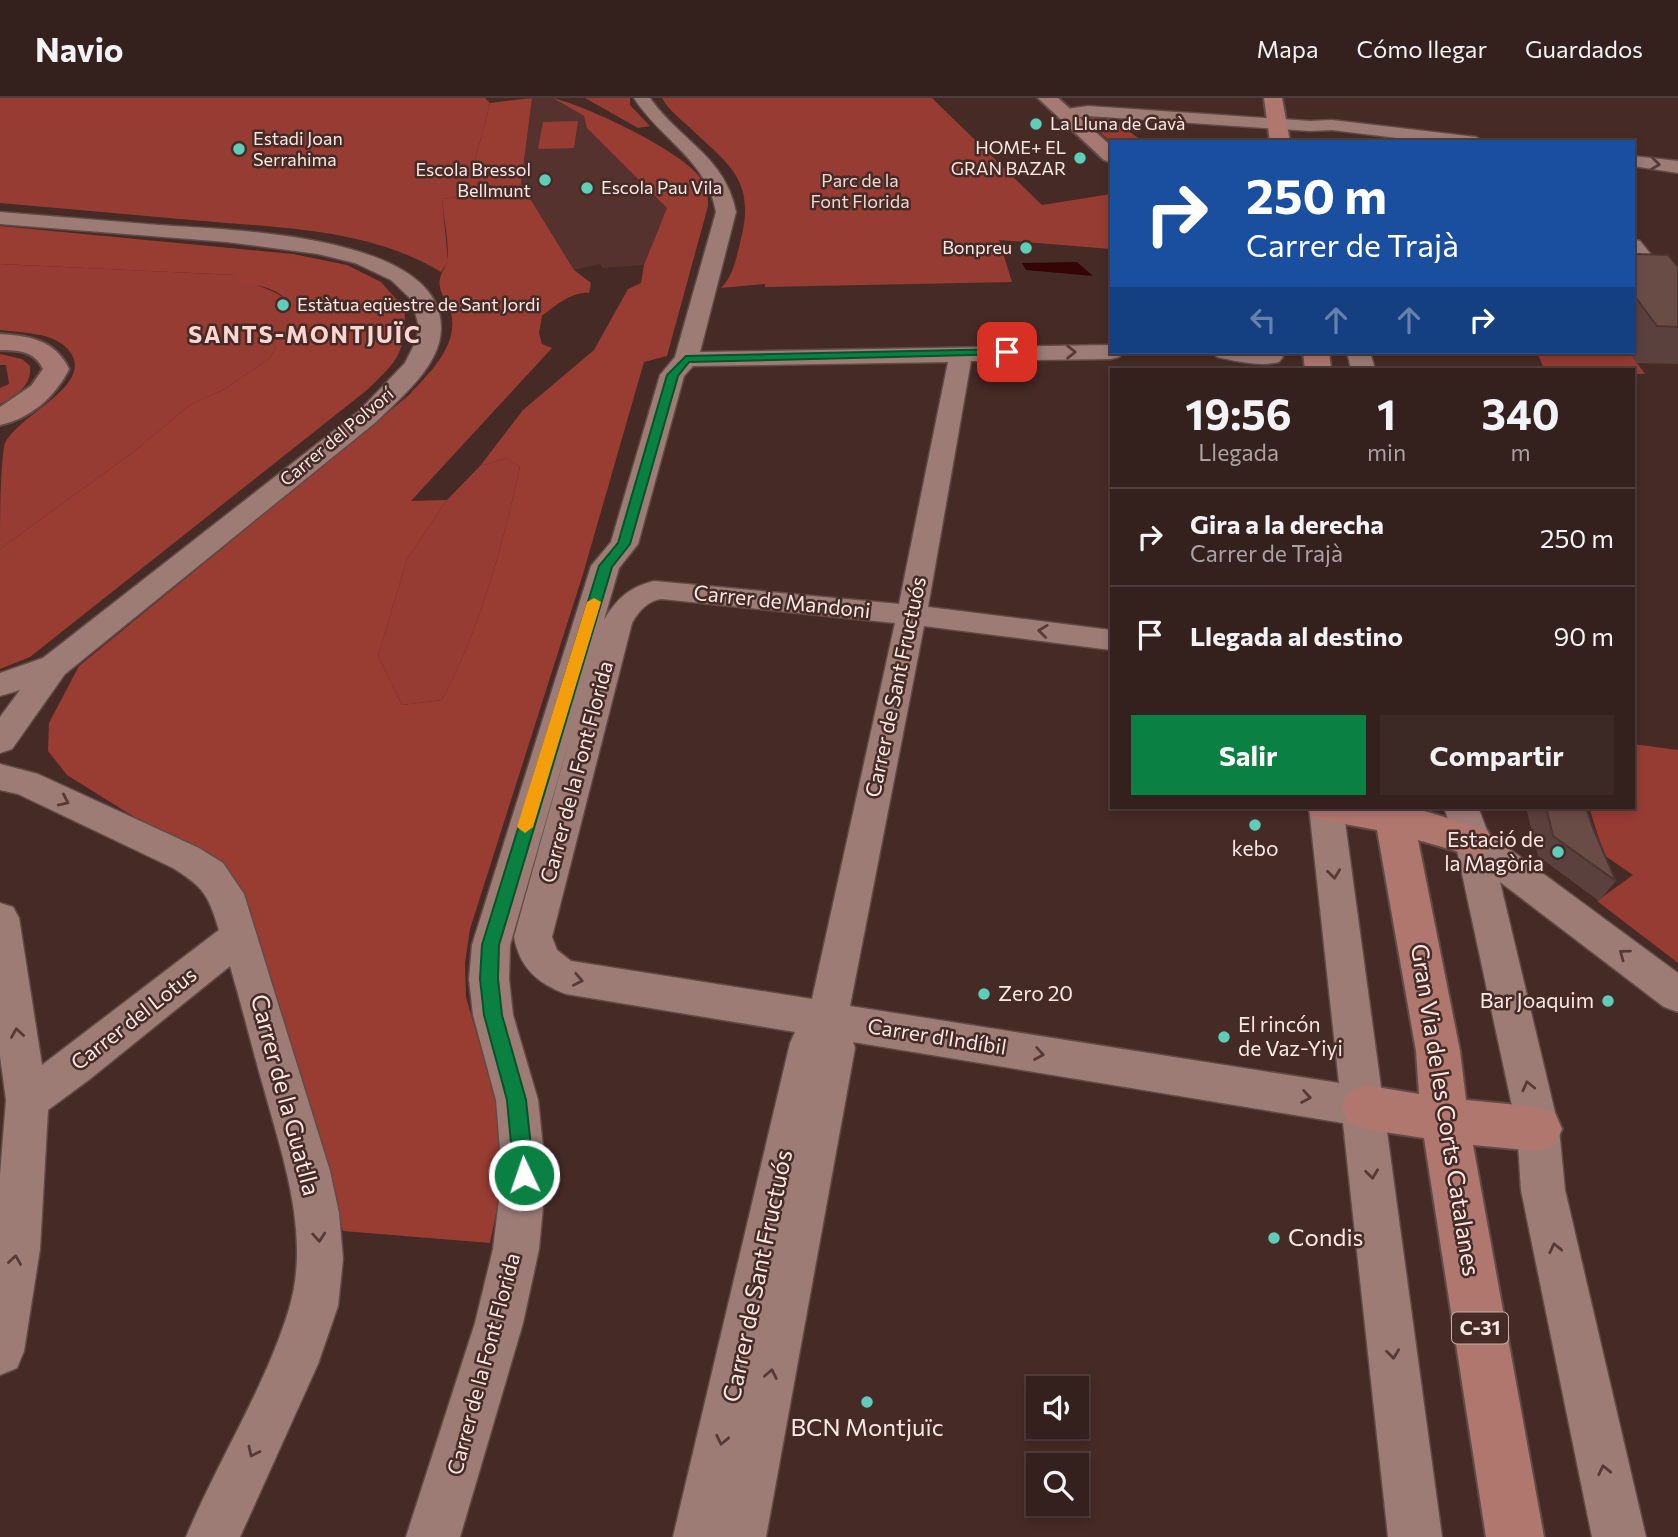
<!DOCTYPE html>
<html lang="es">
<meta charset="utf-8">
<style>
:root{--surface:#34201c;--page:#3c2825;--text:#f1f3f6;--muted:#a9a3a3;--line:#4e3e3b;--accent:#0b8043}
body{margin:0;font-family:Commissioner,sans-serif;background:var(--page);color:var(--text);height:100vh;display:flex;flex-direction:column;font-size:26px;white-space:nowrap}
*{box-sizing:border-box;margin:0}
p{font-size:23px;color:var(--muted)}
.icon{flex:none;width:38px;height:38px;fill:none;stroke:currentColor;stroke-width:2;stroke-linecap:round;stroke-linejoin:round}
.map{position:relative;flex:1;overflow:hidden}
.sheet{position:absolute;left:1110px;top:270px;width:525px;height:441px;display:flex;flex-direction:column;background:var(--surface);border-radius:0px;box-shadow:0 4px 10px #0003,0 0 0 2px var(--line)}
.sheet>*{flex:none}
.guide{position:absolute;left:1110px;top:42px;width:525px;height:214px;border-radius:0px;box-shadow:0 4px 10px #0003,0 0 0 2px var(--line);background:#1a4fa0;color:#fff;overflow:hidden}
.tools{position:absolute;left:1026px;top:1278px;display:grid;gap:14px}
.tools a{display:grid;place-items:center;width:63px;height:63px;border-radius:0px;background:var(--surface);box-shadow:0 4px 10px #0003,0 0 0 2px var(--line);font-size:35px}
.pin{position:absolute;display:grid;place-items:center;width:60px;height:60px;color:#fff;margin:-30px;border-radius:14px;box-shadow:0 4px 10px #0006}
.me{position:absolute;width:77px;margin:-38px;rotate:357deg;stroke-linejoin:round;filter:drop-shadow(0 0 5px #0008)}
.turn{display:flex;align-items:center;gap:24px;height:147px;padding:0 21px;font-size:32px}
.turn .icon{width:91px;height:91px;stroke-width:2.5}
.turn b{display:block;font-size:49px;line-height:60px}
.lanes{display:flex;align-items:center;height:66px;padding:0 21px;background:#0003;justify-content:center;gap:35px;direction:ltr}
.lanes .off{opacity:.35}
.eta{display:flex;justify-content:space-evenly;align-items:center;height:119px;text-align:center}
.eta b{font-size:42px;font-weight:700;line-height:49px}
.action{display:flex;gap:14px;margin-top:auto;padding:14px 21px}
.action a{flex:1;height:80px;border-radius:0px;background:var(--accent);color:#fff;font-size:28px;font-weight:700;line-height:80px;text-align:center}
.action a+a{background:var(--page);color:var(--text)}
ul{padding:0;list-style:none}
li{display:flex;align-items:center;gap:21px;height:98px;padding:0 21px;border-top:2px solid var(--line)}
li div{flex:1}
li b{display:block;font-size:26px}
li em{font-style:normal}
header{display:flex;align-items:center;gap:42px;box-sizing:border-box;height:98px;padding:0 35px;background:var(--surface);border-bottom:2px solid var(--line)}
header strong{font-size:33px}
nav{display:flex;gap:38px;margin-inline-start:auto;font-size:24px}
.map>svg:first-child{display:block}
.built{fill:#55322d}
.green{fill:#973c32}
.forest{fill:#993d33}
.water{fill:#340504}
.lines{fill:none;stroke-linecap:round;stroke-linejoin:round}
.street-casing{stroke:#614a47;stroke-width:3}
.secondary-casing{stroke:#614a47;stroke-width:4}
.primary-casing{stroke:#614a47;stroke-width:4}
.street{fill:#9d7c76;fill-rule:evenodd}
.secondary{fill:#a67a72;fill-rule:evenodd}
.primary{fill:#b0776f;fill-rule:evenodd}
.wall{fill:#5b413d}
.building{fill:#6a4c47;stroke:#4a3532;stroke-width:2}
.oneway{stroke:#573a36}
.route{fill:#0b8043;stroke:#07532c;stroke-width:2}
.slow{fill:#f59e0b}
.poi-dot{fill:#5eceb8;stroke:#462a26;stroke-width:2.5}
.labels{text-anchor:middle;stroke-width:5;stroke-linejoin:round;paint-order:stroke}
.far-poi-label{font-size:18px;fill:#fbe8e5;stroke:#462a26;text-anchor:start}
.far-park-label{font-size:18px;fill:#f1d6d2;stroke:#462a26}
.far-street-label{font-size:18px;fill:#fbe8e5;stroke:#462a26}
.shield{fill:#462a26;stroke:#c5afac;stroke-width:2}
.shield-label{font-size:19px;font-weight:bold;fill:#fbe8e5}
.street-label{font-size:21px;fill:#fbe8e5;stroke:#462a26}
.poi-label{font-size:21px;fill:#fbe8e5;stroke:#462a26;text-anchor:end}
.far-district-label{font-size:23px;font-weight:bold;letter-spacing:2px;fill:#fbd6d0;stroke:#462a26}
.near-street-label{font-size:24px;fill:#fbe8e5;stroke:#462a26}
.near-poi-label{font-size:24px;fill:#fbe8e5;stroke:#462a26;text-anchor:start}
</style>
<header>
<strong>Navio</strong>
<nav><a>Mapa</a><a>Cómo llegar</a><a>Guardados</a></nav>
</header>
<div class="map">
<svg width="1678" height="1439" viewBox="0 0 1678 1439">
<rect width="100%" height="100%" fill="#462a26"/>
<path class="built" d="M 532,0 L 553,0 L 584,18 L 664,102 L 667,110 L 644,167 L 603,170 L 600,166 L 574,172 L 521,86 Z"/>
<path class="green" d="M 0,0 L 485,0 L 490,5 L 466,98 L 442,101 L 448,163 L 441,174 C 370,131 283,130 203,123 C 135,117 68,111 0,105 Z
M 585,0 L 630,0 L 630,7 L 650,28 L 638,30 Z
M 662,0 L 932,0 L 1042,107 L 1111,96 L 1111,151 L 999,142 L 1012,184 L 765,189 L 765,186 L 721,190 C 734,177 736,160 741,141 C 756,81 728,66 688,28 C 678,19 668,11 662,0 Z
M 1107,17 L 1111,19 L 1143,44 L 1111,44 L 1088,24 L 1088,20 Z
M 578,23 L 574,50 L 538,51 L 543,24 Z
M 0,166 L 236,177 C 262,195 316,194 281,240 L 272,243 L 276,250 L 269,261 L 225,291 L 190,307 L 132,355 L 0,451 C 0,419 0,379 4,348 C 15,318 87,292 73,259 C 62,234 23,235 0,232 Z
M 1537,254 L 1629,254 L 1645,276 L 1633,276 L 1633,271 L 1544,271 Z
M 0,256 L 22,261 L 30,268 C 32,288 16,298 0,306 L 0,290 L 9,286 L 6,267 L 0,267 Z
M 506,360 L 520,369 C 502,450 481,529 442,602 L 402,607 L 378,558 L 407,461 L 447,402 L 480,368 Z
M 1633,646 L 1678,652 L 1678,865 L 1597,803 L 1633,777 L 1604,757 L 1589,709 L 1633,709 Z"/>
<path class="forest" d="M 532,0 L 521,86 L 574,172 L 591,185 L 589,195 C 572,193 554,209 542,218 L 539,235 L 542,246 L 552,250 L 411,403 L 447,402 L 407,461 L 378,558 L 402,607 L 442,602 C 481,529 502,450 520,369 L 506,360 L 480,368 L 523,312 L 594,252 L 628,191 L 641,185 L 644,167 L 667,110 L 587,30 L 584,18 L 553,0 C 587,8 679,52 699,78 C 707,88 708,96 708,108 L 667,258 L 644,264 L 583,476 L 470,831 L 465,865 L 466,899 L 498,1010 L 504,1076 L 490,1145 L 343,1133 L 263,867 L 229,772 L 195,750 L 139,722 L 67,677 L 48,653 L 49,625 L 79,568 L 409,297 C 430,274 459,248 451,214 C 449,205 441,198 440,189 C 437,177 447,170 448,159 C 448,140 444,120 442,101 L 466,98 L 490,5 Z
M 0,128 L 293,156 L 347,167 L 381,184 L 405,211 C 405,257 398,262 367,292 L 30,559 L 0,571 L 0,451 L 132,355 L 190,307 L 225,291 L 269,261 L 276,250 L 272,243 L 281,240 C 296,220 296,201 270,191 C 261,188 251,185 242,187 L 236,177 L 0,166 Z"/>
<path class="water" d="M 1077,164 L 1093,178 L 1026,172 L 1022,165 Z"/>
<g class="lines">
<defs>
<path id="street" d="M 634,0 L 650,0 C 680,43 725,58 736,114 L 700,254 L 1111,247 L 1111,254 L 1123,254 L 1119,259 L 1111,261 L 971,263 L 928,509 L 1111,532 L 1111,552 L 924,528 L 850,908 L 1339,985 L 1309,709 L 1343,709 L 1442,1439 L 1388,1439 L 1343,1025 L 853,944 L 855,950 L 766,1439 L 673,1439 L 790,945 L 795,934 L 566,896 C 537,885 520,870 514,839 L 569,643 L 510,847 L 509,881 L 513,917 L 538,1002 L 546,1077 L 539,1151 L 523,1225 L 460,1439 L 406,1439 L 475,1225 L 493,1151 L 502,1077 L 496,1002 L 473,917 L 469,881 L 472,847 L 591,468 L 611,444 L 660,277 L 675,259 L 716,114 C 707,62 661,42 634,0 ZM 948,264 L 899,506 L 654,483 C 630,489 617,500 604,522 L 619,470 L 638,446 L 684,278 L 693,268 ZM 662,501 L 895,525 L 812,901 L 571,863 L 557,852 L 552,839 L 632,525 C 638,514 648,502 662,501 Z
M 1088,8 L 1310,23 L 1332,22 L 1476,39 L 1485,44 L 1429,44 L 1332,32 L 1310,33 L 1088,18 L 1065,21 L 1056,16 L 1059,12 Z
M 1633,58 L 1678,63 L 1678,75 L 1633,68 Z
M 0,114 C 53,118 106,123 159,127 C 224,132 442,135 441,230 C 441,268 400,300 376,324 L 65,576 L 12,651 L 0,655 L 0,619 L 20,592 L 0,598 L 0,575 L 43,560 L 358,314 L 405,265 L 416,243 L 419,229 L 412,202 L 391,182 L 355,165 L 318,156 L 227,144 L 0,126 Z
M 1633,141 L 1640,143 L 1678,190 L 1678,211 L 1670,209 L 1633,160 Z
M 1213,254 L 1278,254 L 1283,259 L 1279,264 C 1261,269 1235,263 1217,259 Z
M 1347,254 L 1370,254 L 1375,271 L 1351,271 Z
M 0,666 L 38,676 L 199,750 L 223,765 L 244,796 L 330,1073 L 339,1115 L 343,1161 L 338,1208 L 318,1266 L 240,1439 L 186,1439 C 218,1362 265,1290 289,1211 C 311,1138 283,1061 264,991 C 252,950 242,908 230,868 L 90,981 L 48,1012 L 40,1151 L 24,1253 L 17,1270 L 0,1277 L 0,1077 L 6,1002 L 0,958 L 0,805 L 13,809 L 19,820 L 42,967 L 219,832 C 208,797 205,790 173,770 L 18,696 L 0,692 Z
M 1444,709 L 1478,709 L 1488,735 L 1678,875 L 1678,914 L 1664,909 L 1500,784 L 1559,1031 L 1565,1092 L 1646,1439 L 1592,1439 L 1521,1092 L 1517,1031 L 1455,743 Z"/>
<path id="secondary" d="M 1038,0 L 1058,0 L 1111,48 L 1111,64 L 1104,62 Z
M 0,236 C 30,238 55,242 69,271 C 55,299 31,320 0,327 L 0,309 L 31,288 L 43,271 C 35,253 18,252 0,252 Z"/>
<path id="primary" d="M 1264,0 L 1282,0 L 1290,44 L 1270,44 Z
M 1303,254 L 1329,254 L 1331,271 L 1305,271 Z
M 1308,709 L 1411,709 L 1487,732 L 1493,743 L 1487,754 L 1473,758 L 1418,742 L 1460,953 L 1466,1002 L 1538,1009 L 1555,1015 L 1562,1031 L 1555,1047 L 1538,1053 L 1473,1047 L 1544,1439 L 1486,1439 L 1424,1040 L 1364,1031 L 1348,1024 L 1341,1009 L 1348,994 L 1364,987 L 1419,996 L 1416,953 L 1377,732 L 1312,720 Z"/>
</defs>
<use href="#street" class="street-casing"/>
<use href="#secondary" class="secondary-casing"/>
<use href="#primary" class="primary-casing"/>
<use href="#street" class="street"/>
<use href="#secondary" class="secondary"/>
<use href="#primary" class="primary"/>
</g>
<path class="wall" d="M 1633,156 L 1678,169 L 1678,266 L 1637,265 L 1629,254 L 1633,254 Z
M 1526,709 L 1586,709 L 1593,730 L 1616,783 L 1599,803 L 1538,758 Z"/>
<path class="building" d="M 1633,156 L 1668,157 L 1678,169 L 1678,229 L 1657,228 L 1633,196 Z
M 1546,709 L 1586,709 L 1593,730 L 1616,783 L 1553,738 Z"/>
<defs><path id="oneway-chevron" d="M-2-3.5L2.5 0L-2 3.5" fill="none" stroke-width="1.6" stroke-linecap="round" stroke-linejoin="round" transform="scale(1.75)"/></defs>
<g class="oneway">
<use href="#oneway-chevron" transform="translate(1655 66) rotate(7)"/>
<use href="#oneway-chevron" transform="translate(1071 254)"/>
<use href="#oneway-chevron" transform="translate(1043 533) rotate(-173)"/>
<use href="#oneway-chevron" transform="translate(64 703) rotate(25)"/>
<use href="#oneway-chevron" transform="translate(1334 776) rotate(83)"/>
<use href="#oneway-chevron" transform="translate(1624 856) rotate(-143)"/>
<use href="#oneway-chevron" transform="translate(578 882) rotate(11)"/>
<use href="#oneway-chevron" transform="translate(17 935) rotate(-99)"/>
<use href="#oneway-chevron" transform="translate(1039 956) rotate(9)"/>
<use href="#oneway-chevron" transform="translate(1528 988) rotate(-103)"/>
<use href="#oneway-chevron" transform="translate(1306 999) rotate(10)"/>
<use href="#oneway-chevron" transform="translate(1372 1076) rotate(83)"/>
<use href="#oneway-chevron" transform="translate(319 1139) rotate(86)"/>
<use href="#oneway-chevron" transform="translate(1555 1150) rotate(-102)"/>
<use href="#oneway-chevron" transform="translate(15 1162) rotate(-81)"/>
<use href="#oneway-chevron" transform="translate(1393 1256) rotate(83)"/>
<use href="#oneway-chevron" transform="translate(771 1276) rotate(-79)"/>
<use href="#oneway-chevron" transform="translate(722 1342) rotate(102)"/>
<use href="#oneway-chevron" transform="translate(253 1354) rotate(115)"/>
<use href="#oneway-chevron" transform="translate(1604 1372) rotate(-102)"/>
</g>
<path class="route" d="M 1007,251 L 1011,252 L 1011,256 L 689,264 L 678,278 L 630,446 L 612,469 L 499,847 L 498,881 L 502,917 L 526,1002 L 534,1077 L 531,1084 L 524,1087 L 517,1084 L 514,1077 L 507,1002 L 484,917 L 480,881 L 482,847 L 599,468 L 618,445 L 667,277 L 686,258 Z"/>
<path class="slow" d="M 594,500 L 601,504 L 533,729 L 525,735 L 517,729 L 587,504 Z"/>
<g class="poi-dot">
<circle cx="1036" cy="26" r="7"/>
<circle cx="239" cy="51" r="7"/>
<circle cx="1080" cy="60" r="7"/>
<circle cx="545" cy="82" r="7"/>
<circle cx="587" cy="90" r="7"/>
<circle cx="1026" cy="150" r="7"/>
<circle cx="283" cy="207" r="7"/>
<circle cx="1255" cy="727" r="7"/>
<circle cx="1558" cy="754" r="7"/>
<circle cx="984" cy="896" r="7"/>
<circle cx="1608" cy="903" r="7"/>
<circle cx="1224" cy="939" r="7"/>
<circle cx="1274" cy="1140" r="7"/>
<circle cx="867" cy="1304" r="7"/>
</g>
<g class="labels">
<g class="far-poi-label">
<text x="1050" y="32">La Lluna de Gavà</text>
<text x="253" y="47">Estadi Joan<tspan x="253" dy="21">Serrahima</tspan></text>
<text x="1066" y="56" text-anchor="end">HOME+ EL<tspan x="1066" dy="21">GRAN BAZAR</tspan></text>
<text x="531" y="78" text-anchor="end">Escola Bressol<tspan x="531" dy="21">Bellmunt</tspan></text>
<text x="601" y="96">Escola Pau Vila</text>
<text x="1012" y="156" text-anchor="end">Bonpreu</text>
<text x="297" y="213">Estàtua eqüestre de Sant Jordi</text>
</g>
<g class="far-park-label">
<text x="860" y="89">Parc de la<tspan x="860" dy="21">Font Florida</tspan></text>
</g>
<g class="far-street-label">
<text transform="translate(337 339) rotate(-40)" y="6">Carrer del Polvorí</text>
</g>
<rect class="shield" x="1452" y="1214.5" width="56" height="31" rx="5"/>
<g class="shield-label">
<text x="1480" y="1237">C-31</text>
</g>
<g class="street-label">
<text transform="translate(782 504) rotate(6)" y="7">Carrer de Mandoni</text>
<text transform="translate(896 589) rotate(-78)" y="7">Carrer de Sant Fructuós</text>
<text transform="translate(577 674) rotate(-75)" y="7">Carrer de la Font Florida</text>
<text transform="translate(134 921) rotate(-38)" y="7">Carrer del Lotus</text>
<text transform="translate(937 939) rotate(9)" y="7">Carrer d'Indíbil</text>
<text transform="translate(484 1266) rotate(-75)" y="7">Carrer de la Font Florida</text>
</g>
<g class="poi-label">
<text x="1544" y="749">Estació de<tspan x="1544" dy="24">la Magòria</tspan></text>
<text x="1255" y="758" text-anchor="middle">kebo</text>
<text x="998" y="903" text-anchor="start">Zero 20</text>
<text x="1594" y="910">Bar Joaquim</text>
<text x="1238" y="934" text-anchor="start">El rincón<tspan x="1238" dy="24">de Vaz-Yiyi</tspan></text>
</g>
<g class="far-district-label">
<text x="305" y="245">SANTS-MONTJUÏC</text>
</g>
<g class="near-street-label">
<text transform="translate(285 997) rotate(75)" y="8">Carrer de la Guatlla</text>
<text transform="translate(1445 1012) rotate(81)" y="8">Gran Via de les Corts Catalanes</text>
<text transform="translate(758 1178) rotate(-78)" y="8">Carrer de Sant Fructuós</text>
</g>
<g class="near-poi-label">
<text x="1288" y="1148">Condis</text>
<text x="867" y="1338" text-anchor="middle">BCN Montjuïc</text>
</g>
</g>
</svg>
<div class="tools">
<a><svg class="icon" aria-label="sound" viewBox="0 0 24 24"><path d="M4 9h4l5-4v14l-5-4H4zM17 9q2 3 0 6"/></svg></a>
<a><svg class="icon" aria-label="search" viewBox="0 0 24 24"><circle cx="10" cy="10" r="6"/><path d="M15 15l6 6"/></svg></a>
</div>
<div class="pin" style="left:1007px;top:254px;background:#d93025"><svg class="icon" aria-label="arrive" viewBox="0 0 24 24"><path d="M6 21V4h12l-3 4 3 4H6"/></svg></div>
<svg class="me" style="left:524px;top:1077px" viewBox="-20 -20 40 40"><circle r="17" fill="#0b8043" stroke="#fff" stroke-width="3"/><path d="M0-11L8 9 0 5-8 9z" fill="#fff"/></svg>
<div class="guide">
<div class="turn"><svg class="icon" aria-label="right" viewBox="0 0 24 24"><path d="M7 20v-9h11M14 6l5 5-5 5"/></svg><div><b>250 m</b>Carrer de Trajà</div></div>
<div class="lanes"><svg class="icon off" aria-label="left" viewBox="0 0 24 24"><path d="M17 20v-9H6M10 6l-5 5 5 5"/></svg><svg class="icon off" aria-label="ahead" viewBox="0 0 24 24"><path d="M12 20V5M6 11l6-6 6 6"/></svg><svg class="icon off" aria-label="ahead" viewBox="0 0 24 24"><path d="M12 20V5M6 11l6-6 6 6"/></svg><svg class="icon" aria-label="right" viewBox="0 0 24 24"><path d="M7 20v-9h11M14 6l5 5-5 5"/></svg></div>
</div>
<section class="sheet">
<div class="eta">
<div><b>19:56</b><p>Llegada</p></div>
<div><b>1</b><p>min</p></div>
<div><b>340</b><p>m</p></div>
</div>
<ul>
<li><svg class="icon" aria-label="right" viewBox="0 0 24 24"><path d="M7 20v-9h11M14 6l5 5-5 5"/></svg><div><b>Gira a la derecha</b><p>Carrer de Trajà</p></div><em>250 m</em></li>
<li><svg class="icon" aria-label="arrive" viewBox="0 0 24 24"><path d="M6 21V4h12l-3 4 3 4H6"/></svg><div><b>Llegada al destino</b></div><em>90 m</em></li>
</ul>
<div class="action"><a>Salir</a><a>Compartir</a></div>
</section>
</div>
